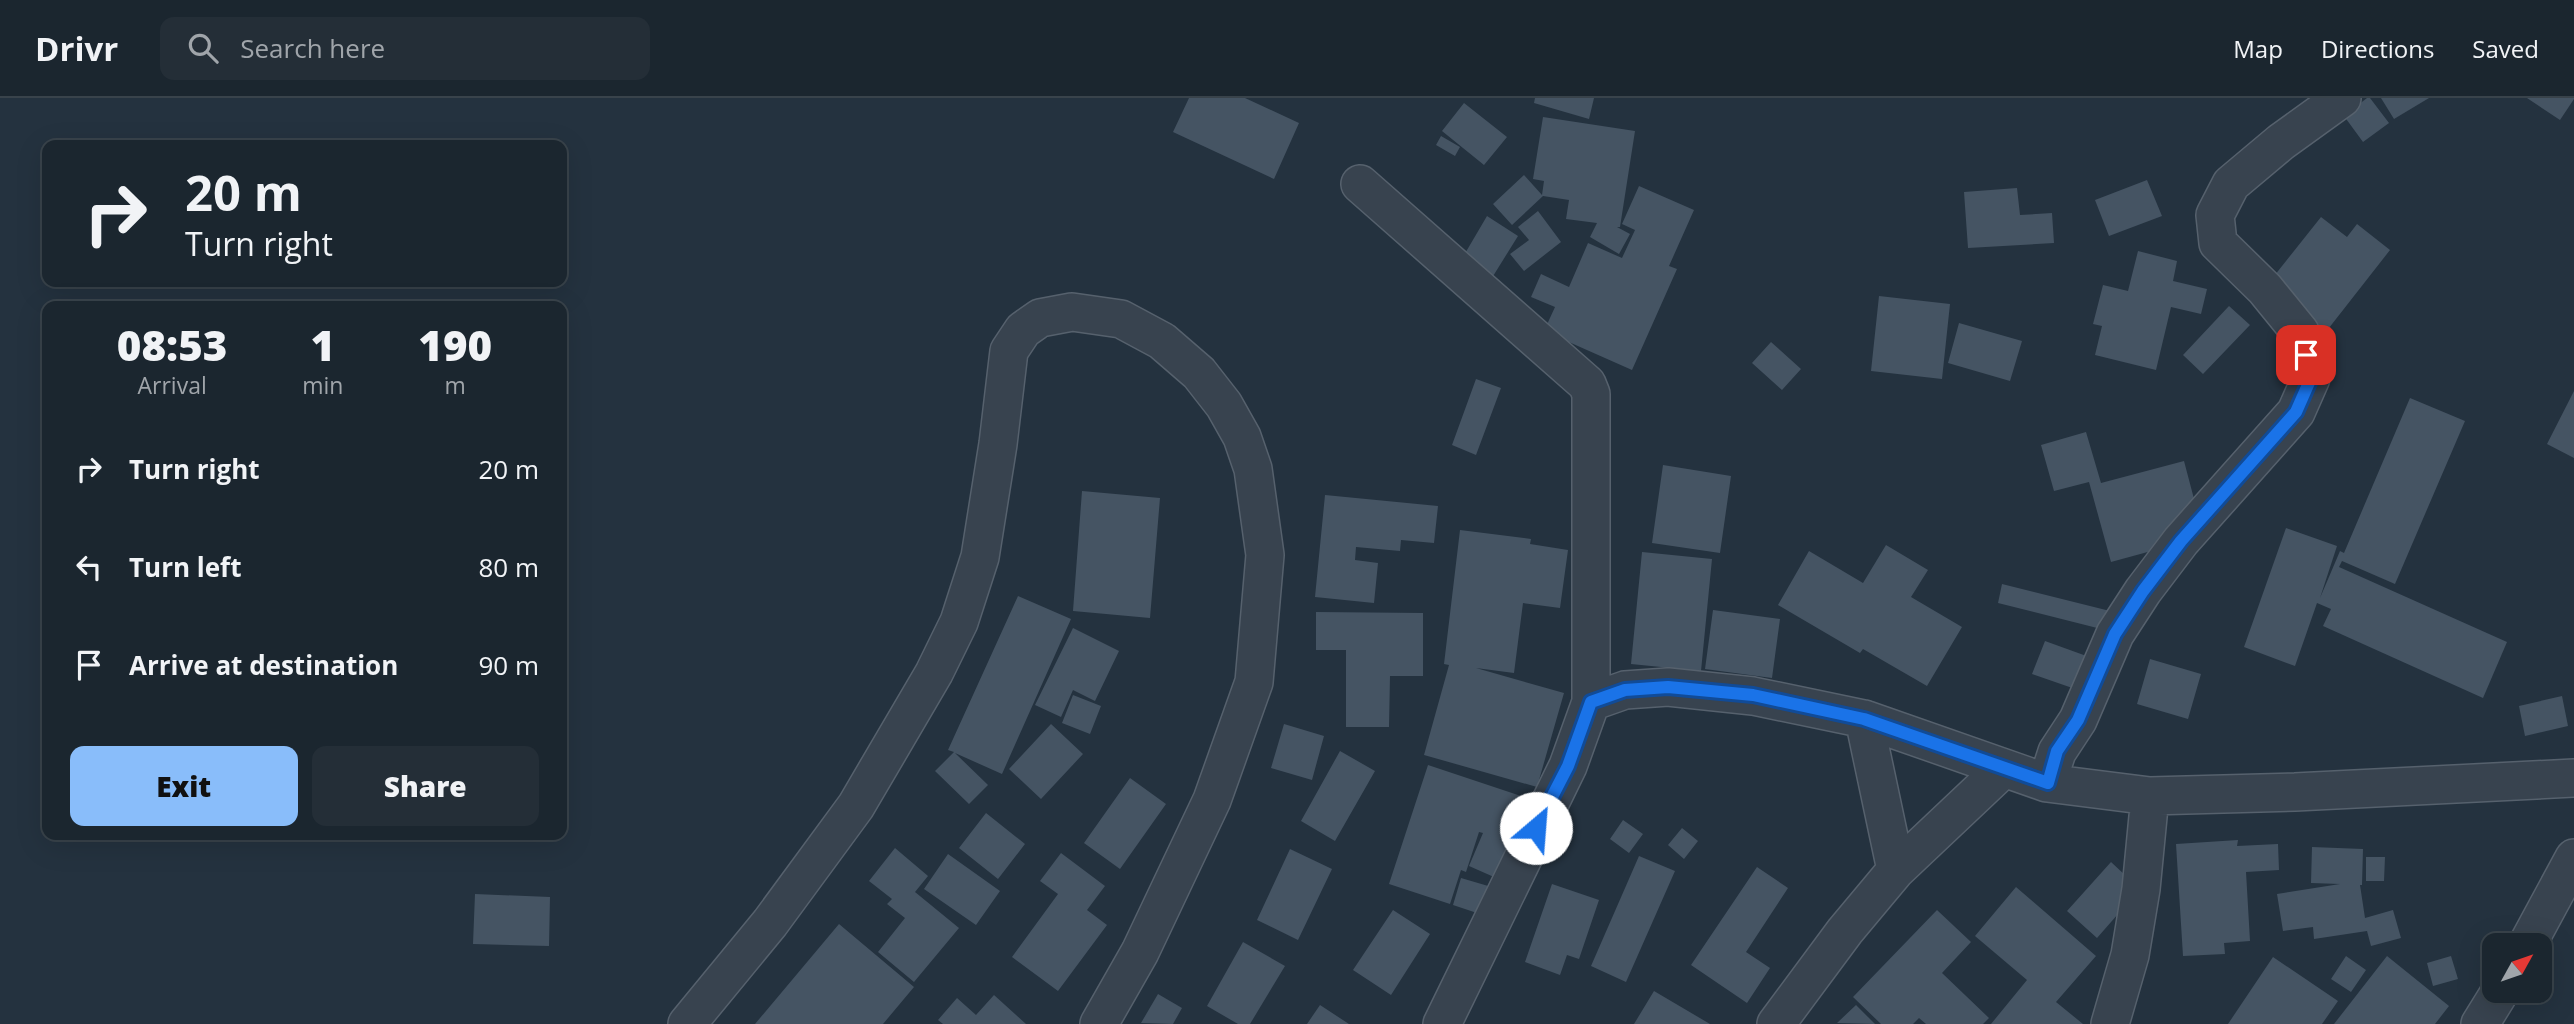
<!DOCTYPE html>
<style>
:root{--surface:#1b262f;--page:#242e37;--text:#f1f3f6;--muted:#a0a5aa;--line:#39434b;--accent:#89bdfa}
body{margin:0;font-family:"Open Sans",sans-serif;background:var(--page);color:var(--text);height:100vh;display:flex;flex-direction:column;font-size:26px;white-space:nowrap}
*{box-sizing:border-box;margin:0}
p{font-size:23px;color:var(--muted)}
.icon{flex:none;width:38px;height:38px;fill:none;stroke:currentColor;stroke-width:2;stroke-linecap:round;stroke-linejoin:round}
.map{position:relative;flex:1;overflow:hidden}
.sheet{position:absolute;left:42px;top:203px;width:525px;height:539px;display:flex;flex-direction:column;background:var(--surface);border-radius:14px;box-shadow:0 7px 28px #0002,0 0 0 2px var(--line)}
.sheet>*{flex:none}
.hud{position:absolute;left:42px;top:42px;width:525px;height:147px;border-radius:14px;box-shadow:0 7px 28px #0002,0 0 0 2px var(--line);background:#1b262f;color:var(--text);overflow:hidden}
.needle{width:46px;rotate:50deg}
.fabs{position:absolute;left:2482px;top:835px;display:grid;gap:14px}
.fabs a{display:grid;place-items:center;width:70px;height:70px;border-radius:14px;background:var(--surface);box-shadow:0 7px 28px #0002,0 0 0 2px var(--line);font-size:35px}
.pin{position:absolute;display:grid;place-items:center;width:60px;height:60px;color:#fff;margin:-30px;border-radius:14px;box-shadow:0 4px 10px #0006}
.me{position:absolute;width:77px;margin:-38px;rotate:27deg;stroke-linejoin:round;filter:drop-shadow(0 0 5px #0008)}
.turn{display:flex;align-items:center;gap:24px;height:147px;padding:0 28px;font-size:32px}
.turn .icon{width:91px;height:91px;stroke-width:2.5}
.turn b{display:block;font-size:49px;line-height:60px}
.eta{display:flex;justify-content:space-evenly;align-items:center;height:119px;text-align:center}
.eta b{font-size:42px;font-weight:800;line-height:49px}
.cta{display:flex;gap:14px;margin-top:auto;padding:14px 28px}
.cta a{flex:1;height:80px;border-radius:14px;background:var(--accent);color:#111;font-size:28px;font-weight:800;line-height:80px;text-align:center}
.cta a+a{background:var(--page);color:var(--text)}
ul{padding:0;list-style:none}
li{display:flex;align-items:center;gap:21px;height:98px;padding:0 28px}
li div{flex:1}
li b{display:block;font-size:26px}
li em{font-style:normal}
header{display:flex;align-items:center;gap:42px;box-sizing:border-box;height:98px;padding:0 35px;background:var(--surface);border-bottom:2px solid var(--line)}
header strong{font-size:33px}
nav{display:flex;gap:38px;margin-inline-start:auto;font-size:24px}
.search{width:490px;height:63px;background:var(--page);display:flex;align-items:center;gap:18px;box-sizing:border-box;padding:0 24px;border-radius:14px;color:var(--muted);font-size:26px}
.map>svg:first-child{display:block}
.building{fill:#455463}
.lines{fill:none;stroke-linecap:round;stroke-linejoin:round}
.street-casing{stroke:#56616d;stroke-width:40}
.street{stroke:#38434f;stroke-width:37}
.route-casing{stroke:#114b97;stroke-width:18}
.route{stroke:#1a73e8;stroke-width:12}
</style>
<header>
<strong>Drivr</strong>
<div class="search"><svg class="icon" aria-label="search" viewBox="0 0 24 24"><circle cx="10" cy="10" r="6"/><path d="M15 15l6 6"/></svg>Search here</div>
<nav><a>Map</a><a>Directions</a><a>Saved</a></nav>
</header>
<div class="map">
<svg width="2574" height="926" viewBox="0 0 2574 926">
<rect width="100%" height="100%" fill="#24323f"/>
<path class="building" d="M 1189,0 L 1245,0 L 1299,25 L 1274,81 L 1173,34 Z
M 1535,0 L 1594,0 L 1589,21 L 1534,5 Z
M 2367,0 L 2370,0 L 2389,25 L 2363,44 L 2344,18 Z
M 2381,0 L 2429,0 L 2394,21 Z
M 2527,0 L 2574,0 L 2574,1 L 2560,22 Z
M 1464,5 L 1507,39 L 1484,67 L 1442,33 Z
M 1543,19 L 1635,33 L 1620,129 L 1617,129 L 1630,136 L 1619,156 L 1590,139 L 1597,125 L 1566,121 L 1569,102 L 1543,98 L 1512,127 L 1493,106 L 1524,77 L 1542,97 L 1544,83 L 1533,81 Z
M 1441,38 L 1460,49 L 1455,58 L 1436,47 Z
M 2147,82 L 2162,118 L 2109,138 L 2095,102 Z
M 1639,88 L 1694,112 L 1669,168 L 1677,171 L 1632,272 L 1544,233 L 1555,209 L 1531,199 L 1541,176 L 1569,189 L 1588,145 L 1622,160 L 1635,132 L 1622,126 Z
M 2017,90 L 2020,117 L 2052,115 L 2054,145 L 1968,150 L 1964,94 Z
M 1538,113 L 1561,144 L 1524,173 L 1510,156 L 1529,142 L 1518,129 Z
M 1487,118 L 1518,138 L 1490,183 L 1460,164 Z
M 2321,119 L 2347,139 L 2357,126 L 2390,152 L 2318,244 L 2259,197 Z
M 2138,153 L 2177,163 L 2173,183 L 2207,191 L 2201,216 L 2171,209 L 2156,272 L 2095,257 L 2102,228 L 2093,226 L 2103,187 L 2128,193 Z
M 1879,198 L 1950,206 L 1942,281 L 1871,273 Z
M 2229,208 L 2250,227 L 2203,276 L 2183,257 Z
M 1959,225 L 2022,243 L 2010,283 L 1948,265 Z
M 1771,244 L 1801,271 L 1782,292 L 1752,265 Z
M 1476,281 L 1501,290 L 1476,357 L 1452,347 Z
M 2574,293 L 2574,360 L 2547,346 Z
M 2410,300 L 2465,323 L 2395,486 L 2342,463 L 2339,469 L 2507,544 L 2483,600 L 2323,528 L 2331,511 L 2317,505 L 2295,568 L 2244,549 L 2286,430 L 2337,448 L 2320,500 L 2340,453 L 2344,455 Z
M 2086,334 L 2101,385 L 2184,363 L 2198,416 L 2188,443 L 2111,464 L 2089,384 L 2054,393 L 2041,347 Z
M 1663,367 L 1731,378 L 1720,455 L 1652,445 Z
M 1082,393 L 1160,400 L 1150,520 L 1073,513 Z
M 1325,397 L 1438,408 L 1434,445 L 1401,442 L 1400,453 L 1356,449 L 1355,462 L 1378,465 L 1374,505 L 1315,499 Z
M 1460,432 L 1531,441 L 1530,446 L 1568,452 L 1560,510 L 1523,505 L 1514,575 L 1476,570 L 1564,595 L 1537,689 L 1424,657 L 1449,567 L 1444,566 Z
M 1886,447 L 1928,472 L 1911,499 L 1962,529 L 1927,588 L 1863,551 L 1860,555 L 1778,507 L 1809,453 L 1863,485 Z
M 1642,454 L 1712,461 L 1701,573 L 1631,566 Z
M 2002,486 L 2118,515 L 2113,534 L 1998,505 Z
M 1018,498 L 1071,521 L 1002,676 L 955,655 L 988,687 L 969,706 L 935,673 L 954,654 L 948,652 Z
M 1713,512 L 1780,521 L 1772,580 L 1705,571 Z
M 1316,514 L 1423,515 L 1423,578 L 1390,578 L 1389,629 L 1346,629 L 1346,552 L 1316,552 Z
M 1073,530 L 1119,553 L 1095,603 L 1073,592 L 1061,619 L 1035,607 Z
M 2045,543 L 2092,560 L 2081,593 L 2032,576 Z
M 2150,561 L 2201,576 L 2188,621 L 2137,606 Z
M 1073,597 L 1101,608 L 1090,636 L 1062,625 Z
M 2562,598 L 2568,628 L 2525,638 L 2519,608 Z
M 1051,626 L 1083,656 L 1041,701 L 1009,671 Z
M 1284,626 L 1324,638 L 1312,682 L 1271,670 Z
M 1340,653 L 1375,673 L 1335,743 L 1301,723 Z
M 1428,667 L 1521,698 L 1506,743 L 1499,741 L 1518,750 L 1503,783 L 1469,768 L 1483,735 L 1479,734 L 1466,774 L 1461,772 L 1450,806 L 1389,786 Z
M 1130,680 L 1166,706 L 1120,771 L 1084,745 Z
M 986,715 L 1025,746 L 998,781 L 959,750 Z
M 1623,722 L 1643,736 L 1629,755 L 1610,741 Z
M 1682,730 L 1698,743 L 1684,761 L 1668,747 Z
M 2238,742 L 2237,748 L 2278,746 L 2279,772 L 2246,774 L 2250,843 L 2224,845 L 2225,856 L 2183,858 L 2176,746 Z
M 2312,749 L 2363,751 L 2362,787 L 2360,787 L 2365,820 L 2393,812 L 2401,840 L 2371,848 L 2367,833 L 2314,841 L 2313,829 L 2283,833 L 2277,796 L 2340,786 L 2311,785 Z
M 895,750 L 928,778 L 915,794 L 959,830 L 914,884 L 878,854 L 905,820 L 887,806 L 892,801 L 869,783 Z
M 1290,751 L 1332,771 L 1298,842 L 1257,822 Z
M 1061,755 L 1105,788 L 1087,812 L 1107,827 L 1058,893 L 1012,859 L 1058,796 L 1040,783 Z
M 948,756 L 1000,793 L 976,827 L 924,791 Z
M 1639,758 L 1675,773 L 1626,884 L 1591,868 Z
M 2366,759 L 2385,759 L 2384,783 L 2366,783 Z
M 2111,764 L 2140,791 L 2097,840 L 2067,813 Z
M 1757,769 L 1788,790 L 1746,854 L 1770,870 L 1747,905 L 1691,867 Z
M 1461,780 L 1495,790 L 1486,818 L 1453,807 Z
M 1552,786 L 1599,802 L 1579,861 L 1567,857 L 1560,877 L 1525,864 Z
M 2016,789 L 2096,858 L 2056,904 L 2083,926 L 1991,926 L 2027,882 L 1975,838 Z
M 475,796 L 550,799 L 549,848 L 473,846 Z
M 1393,812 L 1430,836 L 1391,897 L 1353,872 Z
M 1937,812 L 1971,844 L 1942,875 L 1989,920 L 1983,926 L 1926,926 L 1919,920 L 1913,926 L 1881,926 L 1853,899 Z
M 839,826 L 914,889 L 883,926 L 755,926 Z
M 1243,844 L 1285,868 L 1250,926 L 1238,926 L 1207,908 Z
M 2346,858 L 2366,872 L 2351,894 L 2331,881 Z
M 2387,858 L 2449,908 L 2435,926 L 2334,926 Z
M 2451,858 L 2458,881 L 2433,888 L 2427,865 Z
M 2273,859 L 2338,903 L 2322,926 L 2228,926 Z
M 1654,893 L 1710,926 L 1634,926 Z
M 1158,896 L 1182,910 L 1173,926 L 1141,925 Z
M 994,897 L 1026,926 L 943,926 L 938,922 L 957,900 L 976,917 Z
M 1320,907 L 1349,926 L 1307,926 Z
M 1856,907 L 1875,926 L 1837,925 Z"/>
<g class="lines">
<defs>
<path id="street" d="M 1360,86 L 1587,286 L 1591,296 L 1591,604
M 1864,621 L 1896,772 L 2004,670
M 2047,685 L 2057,654 L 2078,622 L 2115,536 L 2143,493 L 2181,443 L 2296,314 L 2311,280 L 2300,234 L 2265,191 L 2218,145 L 2215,117 L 2231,86 L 2281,44 L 2342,0
M 2527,847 L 2574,760
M 687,926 L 770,825 L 856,708 L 934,575 L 959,524 L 980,459 L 998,346 L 1009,253 L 1023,232 L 1040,220 L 1072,214 L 1121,221 L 1162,243 L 1199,275 L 1224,307 L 1242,339 L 1253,371 L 1265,457 L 1254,584 L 1212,702 L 1140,854 L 1099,926
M 1442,926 L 1568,668 L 1591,604 L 1625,592 L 1668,589 L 1753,598 L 1864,621 L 2047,685 L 2150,698 L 2295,694 L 2574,680
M 1776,926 L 1845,833 L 1896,772
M 2110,926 L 2130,857 L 2141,791 L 2150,698
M 2480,926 L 2501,892"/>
</defs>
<use href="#street" class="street-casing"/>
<use href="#street" class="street"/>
</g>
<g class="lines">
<defs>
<path id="route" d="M 1536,730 L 1568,668 L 1591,604 L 1625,592 L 1668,589 L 1753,597 L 1864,621 L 2048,685 L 2057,653 L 2078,622 L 2115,536 L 2143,493 L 2181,443 L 2296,314 L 2311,280 L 2306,257"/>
</defs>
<use href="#route" class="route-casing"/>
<use href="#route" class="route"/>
</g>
</svg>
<div class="fabs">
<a><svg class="needle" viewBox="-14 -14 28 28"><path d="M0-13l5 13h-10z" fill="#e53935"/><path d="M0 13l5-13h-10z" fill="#a0a5aa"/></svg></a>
</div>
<div class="pin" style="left:2306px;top:257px;background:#d93025"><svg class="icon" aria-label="arrive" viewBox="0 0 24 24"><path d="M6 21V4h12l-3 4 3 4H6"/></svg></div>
<svg class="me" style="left:1536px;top:730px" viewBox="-20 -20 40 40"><circle r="19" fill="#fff"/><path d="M0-13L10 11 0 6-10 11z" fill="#1a73e8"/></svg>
<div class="hud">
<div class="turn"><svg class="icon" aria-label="right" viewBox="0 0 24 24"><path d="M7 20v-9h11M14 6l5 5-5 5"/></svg><div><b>20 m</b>Turn right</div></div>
</div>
<section class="sheet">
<div class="eta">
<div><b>08:53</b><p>Arrival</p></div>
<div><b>1</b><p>min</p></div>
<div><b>190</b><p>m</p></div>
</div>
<ul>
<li><svg class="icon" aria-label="right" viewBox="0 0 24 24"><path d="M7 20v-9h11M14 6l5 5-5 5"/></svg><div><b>Turn right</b></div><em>20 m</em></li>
<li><svg class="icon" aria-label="left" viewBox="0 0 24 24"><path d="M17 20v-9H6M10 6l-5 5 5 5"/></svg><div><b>Turn left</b></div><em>80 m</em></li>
<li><svg class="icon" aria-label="arrive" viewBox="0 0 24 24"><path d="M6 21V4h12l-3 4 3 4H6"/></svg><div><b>Arrive at destination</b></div><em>90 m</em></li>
</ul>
<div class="cta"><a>Exit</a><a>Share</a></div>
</section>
</div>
